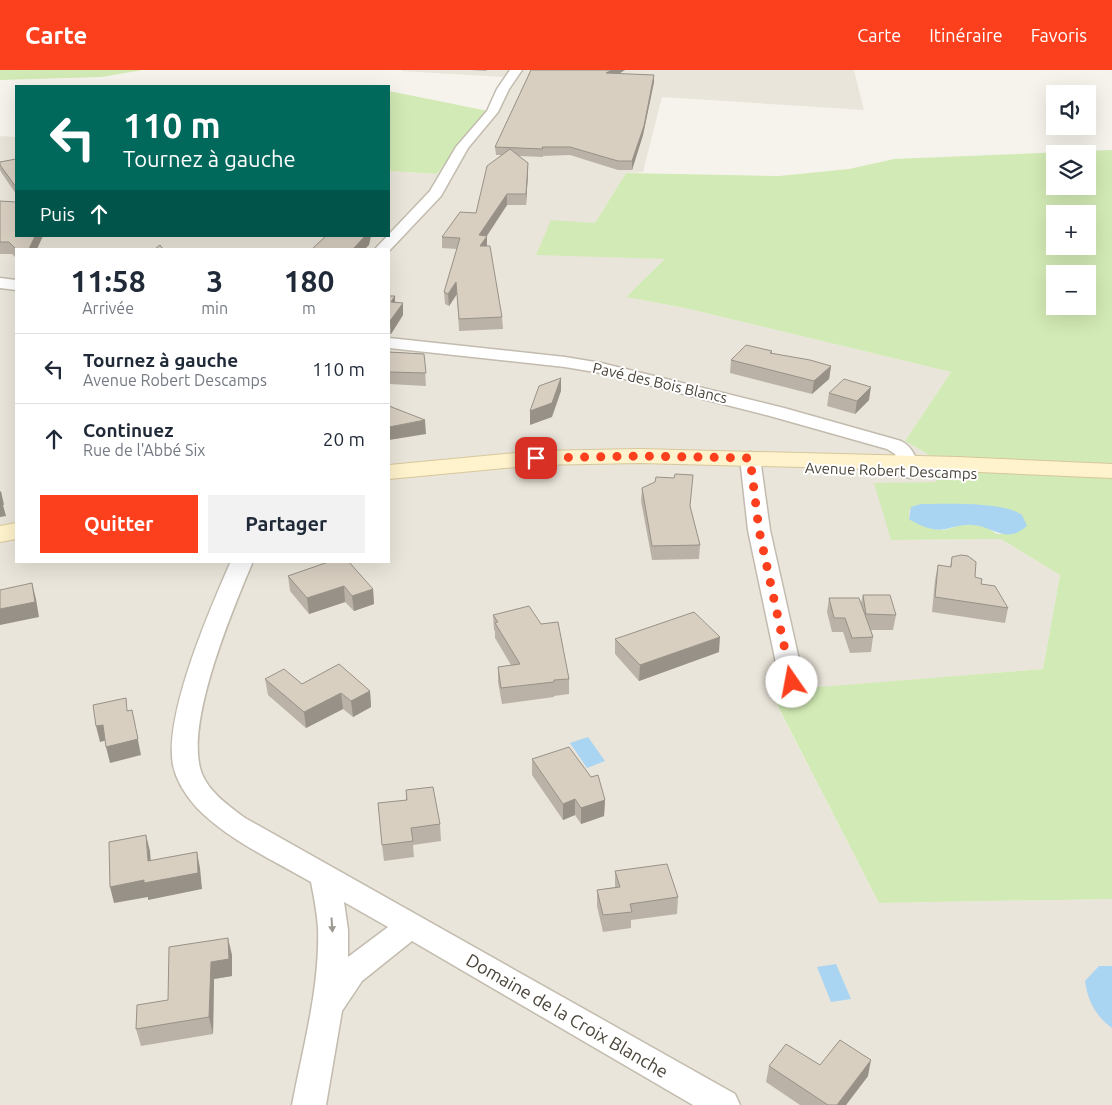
<!DOCTYPE html>
<html lang="fr">
<meta charset="utf-8">
<style>
:root{--surface:#fff;--page:#f2f2f3;--text:#1f2937;--muted:#747a83;--line:#e0e1e3;--accent:#fc3f1d}
body{margin:0;font-family:Ubuntu,sans-serif;background:var(--page);color:var(--text);height:100vh;display:flex;flex-direction:column;font-size:19px;white-space:nowrap}
*{box-sizing:border-box;margin:0}
p{font-size:16px;color:var(--muted)}
.icon{flex:none;width:28px;height:28px;fill:none;stroke:currentColor;stroke-width:2;stroke-linecap:round;stroke-linejoin:round}
.map{position:relative;flex:1;overflow:hidden}
.details{position:absolute;left:15px;top:178px;width:375px;height:315px;display:flex;flex-direction:column;background:var(--surface);border-radius:0px;box-shadow:0 5px 20px #0002}
.details>*{flex:none}
.banner{position:absolute;left:15px;top:15px;width:375px;height:152px;border-radius:0px;box-shadow:0 5px 20px #0002;background:#00695c;color:#fff;overflow:hidden}
.buttons{position:absolute;left:1046px;top:15px;display:grid;gap:10px}
.buttons a{display:grid;place-items:center;width:50px;height:50px;border-radius:0px;background:var(--surface);box-shadow:0 5px 20px #0002;font-size:25px}
.pin{position:absolute;display:grid;place-items:center;width:42px;height:42px;color:#fff;margin:-21px;border-radius:10px;box-shadow:0 2px 8px #0006}
.me{position:absolute;width:55px;margin:-28px;rotate:348deg;stroke-linejoin:round;filter:drop-shadow(0 0 4px #0008)}
.turn{display:flex;align-items:center;gap:18px;height:105px;padding:0 25px;font-size:22px}
.turn .icon{width:65px;height:65px;stroke-width:2.5}
.turn b{display:block;font-size:35px;line-height:42px}
.then{display:flex;align-items:center;height:48px;padding:0 25px;background:#0003;gap:10px;font-size:19px}
.eta{display:flex;justify-content:space-evenly;align-items:center;height:85px;text-align:center}
.eta b{font-size:30px;font-weight:700;line-height:35px}
.action{display:flex;gap:10px;margin-top:auto;padding:10px 25px}
.action a{flex:1;height:58px;border-radius:0px;background:var(--accent);color:#fff;font-size:20px;font-weight:700;line-height:58px;text-align:center}
.action a+a{background:var(--page);color:var(--text)}
ul{padding:0;list-style:none}
li{display:flex;align-items:center;gap:15px;height:70px;padding:0 25px;border-top:1px solid var(--line)}
li div{flex:1}
li b{display:block;font-size:19px}
li em{font-style:normal}
header{display:flex;align-items:center;gap:30px;box-sizing:border-box;height:70px;padding:0 25px;background:var(--accent);color:#fff}
header strong{font-size:24px}
nav{display:flex;gap:28px;margin-inline-start:auto;font-size:18px}
.map>svg:first-child{display:block}
.residential{fill:#eae5da;fill-rule:evenodd}
.green{fill:#d2eab5;fill-rule:evenodd}
.water{fill:#a9d4f2}
.lines{fill:none;stroke-linecap:round;stroke-linejoin:round}
.minor-casing{stroke:#c2bbae;stroke-width:3}
.secondary-casing{stroke:#d6c79b;stroke-width:2}
.minor{fill:#fff;fill-rule:evenodd}
.secondary{fill:#fff3cd;fill-rule:evenodd}
.wall{fill:#bab2a6}
.shaded-wall{fill:#979187}
.building{fill:#d8cfc1;stroke:#979187}
.oneway{fill:#9c9892}
.route{stroke:#fc3f1d;stroke-width:9;stroke-dasharray:0 16.2}
.labels{text-anchor:middle;stroke-width:4;stroke-linejoin:round;paint-order:stroke}
.street-label{font-size:15px;fill:#4b4439;stroke:#fff}
.near-street-label{font-size:18px;fill:#4b4439;stroke:#fff}
</style>
<header>
<strong>Carte</strong>
<nav><a>Carte</a><a>Itinéraire</a><a>Favoris</a></nav>
</header>
<div class="map">
<svg width="1112" height="1035" viewBox="0 0 1112 1035">
<rect width="100%" height="100%" fill="#f6f3ec"/>
<path class="residential" d="M 403,0 L 854,0 L 864,40 L 662,27 L 643,102 L 626,103 L 595,153 L 536,184 L 666,189 L 626,227 L 685,238 L 951,302 L 905,371 L 931,386 L 936,412 L 891,470 L 1001,469 L 1060,505 L 1043,599 L 770,622 L 879,833 L 1112,829 L 1112,1035 L 0,1035 L 0,66 L 16,67 L 16,166 L 389,166 L 389,101 L 437,104 L 462,71 L 488,41 L 504,7 L 402,1 ZM 16,179 L 389,179 L 389,491 L 16,491 Z"/>
<path class="green" d="M 0,0 L 143,0 L 101,7 L 0,10 Z
M 389,21 L 488,41 L 462,71 L 437,104 L 389,101 Z
M 1112,80 L 1112,829 L 879,833 L 770,621 L 1043,599 L 1060,505 L 1001,469 L 891,470 L 874,413 L 936,412 L 931,386 L 905,371 L 951,302 L 685,238 L 626,227 L 665,189 L 536,185 L 551,150 L 595,153 L 626,103 L 779,106 L 849,99 L 894,89 ZM 1055,84 L 1088,84 L 1088,116 L 1055,116 ZM 1055,144 L 1088,144 L 1088,176 L 1055,176 ZM 1055,204 L 1088,204 L 1088,236 L 1055,236 ZM 916,435 L 1011,464 L 997,464 L 986,457 L 975,455 L 965,454 L 944,460 L 933,459 L 909,449 L 909,440 Z"/>
<path class="water" d="M 921,434 C 945,434 1003,431 1022,445 L 1027,456 C 1004,475 994,456 972,455 C 963,454 955,457 946,459 C 934,462 918,455 909,449 L 911,437 Z
M 588,667 L 605,691 L 587,698 L 570,673 Z
M 836,894 L 851,929 L 831,932 L 817,897 Z
M 1099,896 L 1112,896 L 1112,958 C 1096,946 1088,932 1085,911 Z"/>
<g class="lines">
<defs>
<path id="minor" d="M 510,0 L 522,0 L 509,19 L 498,42 L 468,78 L 441,126 L 389,181 L 389,179 L 375,179 L 430,121 L 456,77 L 487,41 L 497,19 Z
M 0,208 L 16,210 L 16,220 L 0,218 Z
M 389,268 L 565,287 L 601,293 L 784,338 L 901,371 C 913,377 917,389 920,402 L 917,406 L 910,408 L 903,406 L 895,384 L 887,379 L 770,346 L 601,303 L 565,297 L 389,278 Z
M 750,382 L 757,384 L 760,388 L 770,460 L 804,612 L 801,618 L 792,620 L 783,618 L 780,612 L 748,460 L 740,388 L 743,384 Z
M 231,491 L 253,491 C 233,539 183,656 202,704 C 210,723 229,736 245,748 L 735,1024 L 740,1035 L 693,1035 L 412,871 L 362,911 L 342,941 L 326,1035 L 292,1035 C 303,977 320,917 318,858 C 317,843 314,827 311,812 C 273,790 228,770 197,738 C 186,726 176,710 173,695 C 164,644 210,539 231,491 ZM 344,832 L 388,857 L 348,887 L 348,860 Z"/>
<path id="secondary" d="M 640,379 L 957,387 L 1112,394 L 1112,408 L 957,401 L 640,393 L 536,395 L 389,409 L 389,395 L 536,381 Z
M 16,453 L 16,469 L 0,472 L 0,456 Z"/>
</defs>
<use href="#minor" class="minor-casing"/>
<use href="#secondary" class="secondary-casing"/>
<use href="#minor" class="minor"/>
<use href="#secondary" class="secondary"/>
</g>
<path class="wall" d="M 471,0 L 487,0 L 486,1 Z
M 531,0 L 625,0 L 619,4 L 654,5 L 654,12 L 643,65 L 632,100 L 618,100 L 570,85 L 543,86 L 543,87 L 519,86 L 528,93 L 528,103 L 526,135 L 507,135 L 487,166 L 487,176 L 502,247 L 503,259 L 459,261 L 457,224 L 449,236 L 445,234 L 444,222 L 457,179 L 442,178 L 442,167 L 476,143 L 501,85 L 496,85 L 495,77 Z
M 16,89 L 16,124 L 1,102 L 0,100 L 0,92 Z
M 0,131 L 16,179 L 16,188 L 12,184 L 0,184 Z
M 389,226 L 395,226 L 395,232 L 403,245 L 391,264 L 389,264 Z
M 772,281 L 772,284 L 831,296 L 829,309 L 812,324 L 730,303 L 731,290 Z
M 389,282 L 424,284 L 426,316 L 389,314 L 389,323 Z
M 829,323 L 869,330 L 855,344 L 827,336 Z
M 642,418 L 690,437 L 700,475 L 699,489 L 652,490 L 641,431 Z
M 952,487 L 1008,538 L 1005,553 L 932,542 L 935,510 L 938,495 L 950,497 Z
M 288,506 L 373,519 L 374,534 L 354,541 L 345,532 L 309,544 L 290,521 Z
M 863,525 L 896,545 L 893,560 L 871,560 L 873,567 L 871,582 L 850,583 L 843,562 L 832,562 L 827,542 L 829,528 L 861,533 Z
M 493,545 L 569,609 L 569,624 L 554,626 L 554,627 L 502,634 L 498,612 L 498,597 L 511,595 L 495,568 L 495,561 L 494,560 Z
M 615,569 L 719,582 L 639,611 L 615,584 Z
M 265,609 L 302,614 L 370,621 L 371,637 L 353,647 L 343,639 L 306,658 L 268,625 Z
M 532,689 L 605,730 L 604,746 L 581,754 L 575,745 L 563,750 L 532,705 Z
M 406,720 L 440,754 L 441,771 L 413,775 L 414,787 L 384,791 L 382,775 L 406,730 Z
M 615,801 L 678,827 L 677,844 L 631,850 L 631,858 L 603,862 L 597,836 L 597,820 L 615,817 Z
M 232,885 L 232,906 L 214,909 L 213,964 L 141,976 L 136,959 L 168,930 Z
M 820,995 L 868,1006 L 846,1035 L 800,1035 L 766,1012 L 769,996 Z"/>
<path class="shaded-wall" d="M 612,0 L 625,0 L 606,11 L 606,3 Z
M 654,5 L 654,12 L 643,65 L 632,100 L 632,91 Z
M 528,93 L 528,103 L 526,135 L 526,124 Z
M 507,124 L 507,135 L 480,176 L 479,165 Z
M 35,166 L 43,166 L 37,179 L 29,179 Z
M 365,166 L 371,166 L 369,175 L 365,179 L 353,179 Z
M 487,166 L 487,177 L 480,176 Z
M 456,212 L 457,224 L 449,236 L 448,224 Z
M 395,226 L 395,239 L 391,232 Z
M 403,233 L 403,245 L 391,264 L 390,251 Z
M 831,296 L 829,309 L 812,324 L 814,311 Z
M 561,308 L 561,321 L 552,347 L 530,355 L 530,341 Z
M 871,317 L 869,330 L 855,344 L 857,331 Z
M 425,350 L 426,364 L 389,370 L 389,357 Z
M 1,421 L 4,435 L 3,435 L 6,446 L 0,447 L 0,422 Z
M 32,513 L 36,529 L 39,547 L 0,555 L 0,539 Z
M 344,516 L 345,532 L 309,544 L 307,528 Z
M 373,519 L 374,534 L 354,541 L 352,526 Z
M 720,567 L 719,582 L 639,611 L 640,595 Z
M 370,621 L 371,637 L 353,647 L 351,631 Z
M 341,623 L 343,639 L 306,658 L 304,642 Z
M 132,640 L 141,685 L 110,693 L 106,677 Z
M 103,655 L 107,670 L 100,672 L 96,656 Z
M 575,729 L 575,745 L 563,750 L 563,734 Z
M 605,730 L 604,746 L 581,754 L 581,738 Z
M 146,765 L 150,781 L 152,807 L 148,791 Z
M 197,782 L 200,798 L 202,819 L 148,830 L 148,827 L 114,833 L 110,817 Z
M 228,868 L 232,885 L 232,906 L 214,909 L 213,964 L 209,947 L 211,892 Z
M 871,990 L 868,1006 L 846,1035 L 837,1035 Z"/>
<path class="building" d="M 531,0 L 612,0 L 606,3 L 654,5 L 644,56 L 632,91 L 618,91 L 570,77 L 542,77 L 543,79 L 495,77 Z
M 510,79 L 528,93 L 526,124 L 507,124 L 479,165 L 487,166 L 480,176 L 490,176 L 502,247 L 459,249 L 456,212 L 448,224 L 444,222 L 460,168 L 442,167 L 460,142 L 476,143 L 487,96 Z
M 16,89 L 16,117 L 0,95 L 0,92 Z
M 0,131 L 16,132 L 16,166 L 35,166 L 29,179 L 16,179 L 9,172 L 0,172 Z
M 326,166 L 365,166 L 353,179 L 312,179 Z
M 160,175 L 163,179 L 155,179 Z
M 389,226 L 395,226 L 391,232 L 403,233 L 390,251 L 389,251 Z
M 746,275 L 772,281 L 770,283 L 810,290 L 831,296 L 814,311 L 731,290 Z
M 389,282 L 424,284 L 426,303 L 389,302 Z
M 561,308 L 552,333 L 530,341 L 539,316 Z
M 844,309 L 871,317 L 857,331 L 829,323 Z
M 389,336 L 425,350 L 389,357 Z
M 675,404 L 693,405 L 690,436 L 700,475 L 652,476 L 642,418 L 655,412 L 656,407 L 674,408 Z
M 961,485 L 968,486 L 976,492 L 975,507 L 982,509 L 981,514 L 995,516 L 1008,538 L 935,527 L 938,495 L 951,497 L 952,487 Z
M 331,491 L 348,491 L 373,519 L 352,526 L 344,516 L 307,528 L 288,506 Z
M 32,513 L 35,532 L 0,539 L 0,520 Z
M 863,525 L 890,525 L 896,545 L 866,544 Z
M 829,528 L 859,528 L 873,567 L 852,568 L 845,548 L 834,548 Z
M 529,536 L 541,554 L 558,552 L 569,609 L 554,610 L 554,612 L 501,618 L 498,597 L 520,594 L 495,553 L 498,552 L 493,545 Z
M 694,542 L 720,567 L 640,595 L 615,569 Z
M 339,594 L 370,621 L 351,631 L 341,623 L 304,642 L 265,609 L 284,599 L 302,614 Z
M 126,628 L 127,641 L 132,640 L 138,669 L 106,677 L 103,655 L 96,656 L 93,635 Z
M 569,677 L 591,707 L 598,705 L 605,730 L 581,738 L 575,729 L 563,734 L 532,689 Z
M 433,717 L 440,754 L 411,758 L 413,771 L 382,775 L 378,733 L 407,730 L 406,720 Z
M 146,765 L 148,791 L 197,782 L 198,803 L 144,813 L 144,810 L 110,817 L 109,772 Z
M 667,794 L 678,827 L 630,834 L 632,842 L 603,845 L 597,820 L 620,817 L 615,801 Z
M 228,868 L 229,889 L 211,892 L 209,947 L 136,959 L 137,935 L 168,930 L 169,877 Z
M 840,970 L 871,990 L 837,1035 L 828,1035 L 769,996 L 786,974 L 820,995 Z"/>
<defs><path id="oneway-solid" d="M-6-.8H1V-3.2L6.5 0L1 3.2V.8H-6Z" transform="scale(1.25)"/></defs>
<use class="oneway" href="#oneway-solid" transform="translate(332 855) rotate(86)"/>
<g class="lines">
<path class="route" d="M 536,388 L 640,386 L 750,388 L 759,460 L 792,612"/>
</g>
<g class="labels">
<g class="street-label">
<text transform="translate(660 313) rotate(13)" y="5">Pavé des Bois Blancs</text>
<text transform="translate(891 401) rotate(2)" y="5">Avenue Robert Descamps</text>
</g>
<g class="near-street-label">
<text transform="translate(567 946) rotate(30)" y="6">Domaine de la Croix Blanche</text>
</g>
</g>
</svg>
<div class="buttons">
<a><svg class="icon" aria-label="sound" viewBox="0 0 24 24"><path d="M4 9h4l5-4v14l-5-4H4zM17 9q2 3 0 6"/></svg></a>
<a><svg class="icon" aria-label="layers" viewBox="0 0 24 24"><path d="M12 4l9 5-9 5-9-5zM3 14l9 5 9-5"/></svg></a>
<a>+</a>
<a>−</a>
</div>
<div class="pin" style="left:536px;top:388px;background:#d93025"><svg class="icon" aria-label="arrive" viewBox="0 0 24 24"><path d="M6 21V4h12l-3 4 3 4H6"/></svg></div>
<svg class="me" style="left:792px;top:612px" viewBox="-20 -20 40 40"><circle r="19" fill="#fff"/><path d="M0-13L10 11 0 6-10 11z" fill="#fc3f1d"/></svg>
<div class="banner">
<div class="turn"><svg class="icon" aria-label="left" viewBox="0 0 24 24"><path d="M17 20v-9H6M10 6l-5 5 5 5"/></svg><div><b>110 m</b>Tournez à gauche</div></div>
<div class="then">Puis<svg class="icon" aria-label="ahead" viewBox="0 0 24 24"><path d="M12 20V5M6 11l6-6 6 6"/></svg></div>
</div>
<section class="details">
<div class="eta">
<div><b>11:58</b><p>Arrivée</p></div>
<div><b>3</b><p>min</p></div>
<div><b>180</b><p>m</p></div>
</div>
<ul>
<li><svg class="icon" aria-label="left" viewBox="0 0 24 24"><path d="M17 20v-9H6M10 6l-5 5 5 5"/></svg><div><b>Tournez à gauche</b><p>Avenue Robert Descamps</p></div><em>110 m</em></li>
<li><svg class="icon" aria-label="ahead" viewBox="0 0 24 24"><path d="M12 20V5M6 11l6-6 6 6"/></svg><div><b>Continuez</b><p>Rue de l'Abbé Six</p></div><em>20 m</em></li>
</ul>
<div class="action"><a>Quitter</a><a>Partager</a></div>
</section>
</div>
